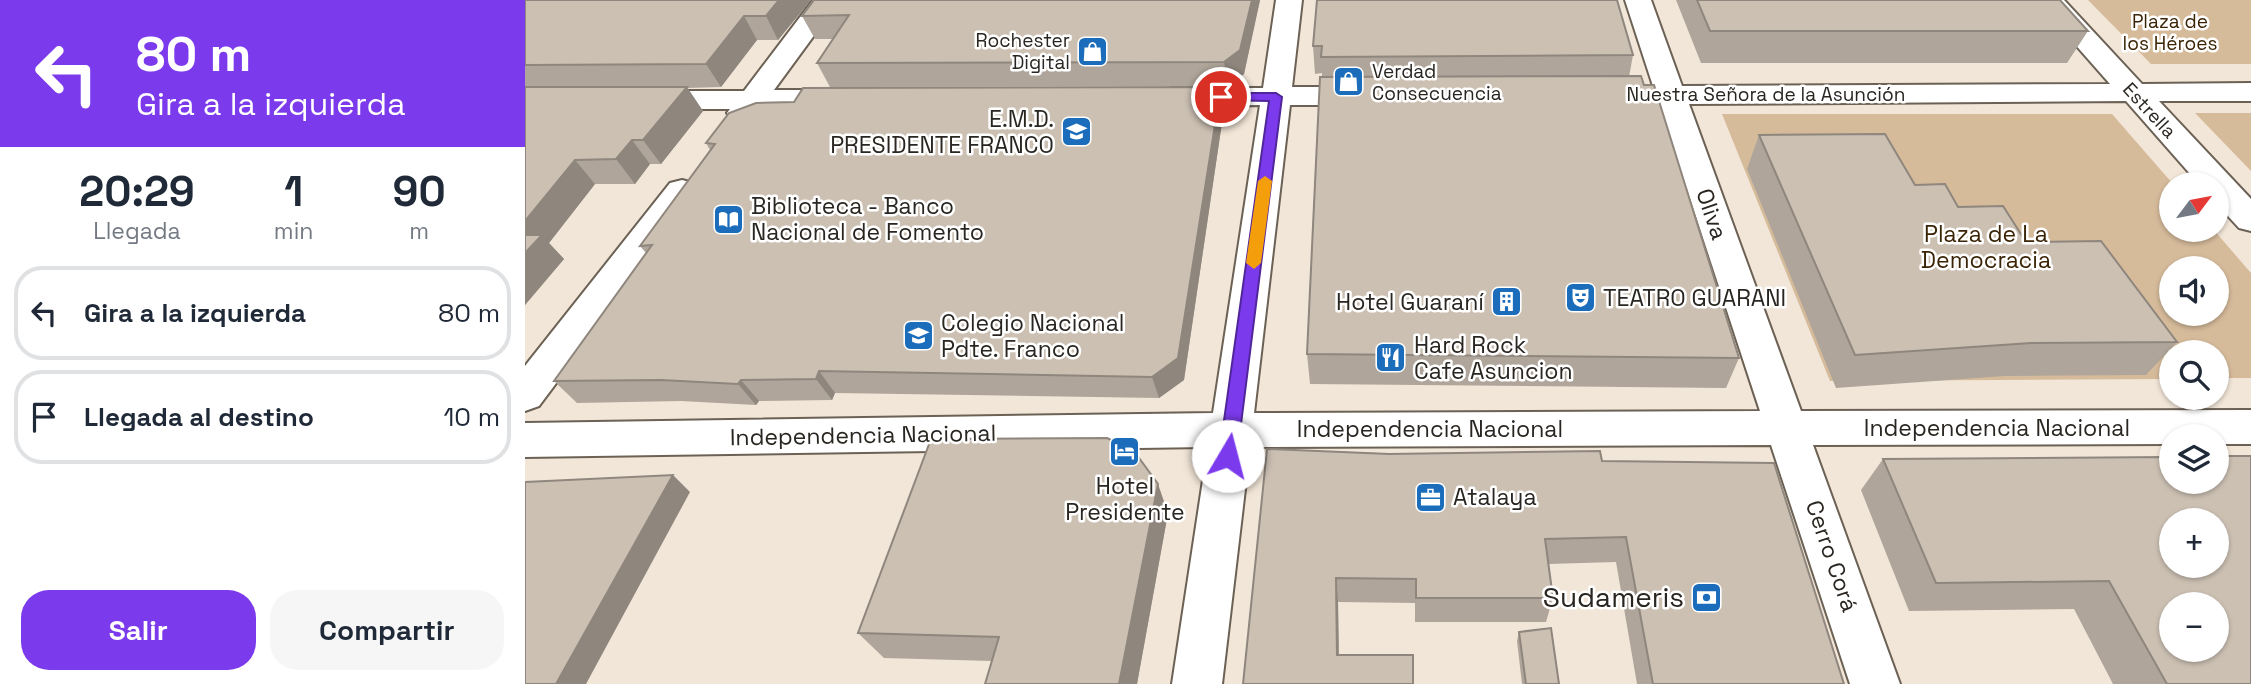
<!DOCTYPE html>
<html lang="es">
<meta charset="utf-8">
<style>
:root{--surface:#fff;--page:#f6f6f7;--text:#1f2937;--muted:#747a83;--line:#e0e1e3;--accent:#7c3aed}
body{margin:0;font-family:"Space Grotesk",sans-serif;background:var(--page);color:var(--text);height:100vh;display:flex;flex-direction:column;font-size:26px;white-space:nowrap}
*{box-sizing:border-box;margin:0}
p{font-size:23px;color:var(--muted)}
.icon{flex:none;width:38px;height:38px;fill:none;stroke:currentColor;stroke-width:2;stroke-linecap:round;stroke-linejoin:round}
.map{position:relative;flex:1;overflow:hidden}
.panel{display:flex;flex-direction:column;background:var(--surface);width:525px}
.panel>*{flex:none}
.top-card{background:#7c3aed;color:#fff;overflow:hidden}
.needle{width:46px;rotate:58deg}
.controls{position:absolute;left:1634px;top:172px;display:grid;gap:14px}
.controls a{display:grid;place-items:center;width:70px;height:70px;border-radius:50%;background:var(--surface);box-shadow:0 2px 5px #0004;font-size:35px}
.pin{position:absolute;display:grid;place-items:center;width:60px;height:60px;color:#fff;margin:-30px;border:4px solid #fff;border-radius:50%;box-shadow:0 2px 7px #0007}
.me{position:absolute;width:77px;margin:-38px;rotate:8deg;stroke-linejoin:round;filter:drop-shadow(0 0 5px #0008)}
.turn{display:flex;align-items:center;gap:24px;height:147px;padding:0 21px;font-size:32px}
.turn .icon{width:91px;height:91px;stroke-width:2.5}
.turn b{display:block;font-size:49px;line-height:60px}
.eta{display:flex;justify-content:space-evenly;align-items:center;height:119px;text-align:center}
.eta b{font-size:42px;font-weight:600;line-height:49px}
.cta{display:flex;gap:14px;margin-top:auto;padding:14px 21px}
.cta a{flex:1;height:80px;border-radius:28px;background:var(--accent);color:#fff;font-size:28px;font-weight:600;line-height:80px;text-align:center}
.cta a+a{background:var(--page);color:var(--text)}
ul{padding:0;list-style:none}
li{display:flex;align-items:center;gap:21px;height:94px;margin:0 14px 10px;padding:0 7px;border:4px solid var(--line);border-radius:28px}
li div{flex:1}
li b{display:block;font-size:26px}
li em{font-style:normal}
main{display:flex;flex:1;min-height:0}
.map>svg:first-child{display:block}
.green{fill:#d6bb9b;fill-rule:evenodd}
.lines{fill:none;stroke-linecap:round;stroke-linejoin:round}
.minor-casing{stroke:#6b6154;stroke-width:4}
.minor{fill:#fff;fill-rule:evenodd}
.wall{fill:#afa59a}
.shaded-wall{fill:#8f867d}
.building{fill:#ccc0b3;stroke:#8f867d;stroke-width:2;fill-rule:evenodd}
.route{fill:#7c3aed;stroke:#51269a;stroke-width:2}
.slow{fill:#f59e0b}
.labels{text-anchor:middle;stroke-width:5;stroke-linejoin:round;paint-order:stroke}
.far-park-label{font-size:19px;fill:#3a2405;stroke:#fff}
.far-poi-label{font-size:19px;fill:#292520;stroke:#fff;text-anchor:end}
.far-street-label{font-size:19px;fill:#292520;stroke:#fff}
.poi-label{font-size:23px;fill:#292520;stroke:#fff;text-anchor:start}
.street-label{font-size:23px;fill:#292520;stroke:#fff}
.park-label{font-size:23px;fill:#3a2405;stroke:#fff}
.near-poi-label{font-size:28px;fill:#292520;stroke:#fff;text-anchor:end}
</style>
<main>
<section class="panel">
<div class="top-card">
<div class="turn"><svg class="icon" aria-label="left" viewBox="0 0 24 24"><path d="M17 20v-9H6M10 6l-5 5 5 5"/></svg><div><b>80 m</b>Gira a la izquierda</div></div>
</div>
<div class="eta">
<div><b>20:29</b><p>Llegada</p></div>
<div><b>1</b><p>min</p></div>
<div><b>90</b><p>m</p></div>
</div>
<ul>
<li><svg class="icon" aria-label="left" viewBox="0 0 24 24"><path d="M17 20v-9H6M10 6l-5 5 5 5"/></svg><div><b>Gira a la izquierda</b></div><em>80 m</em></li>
<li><svg class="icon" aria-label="arrive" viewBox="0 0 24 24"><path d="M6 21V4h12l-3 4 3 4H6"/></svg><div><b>Llegada al destino</b></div><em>10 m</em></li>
</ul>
<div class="cta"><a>Salir</a><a>Compartir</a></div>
</section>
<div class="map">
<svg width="1726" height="684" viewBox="0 0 1726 684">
<rect width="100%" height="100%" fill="#f2e6d8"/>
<path class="green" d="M 1563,0 L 1726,0 L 1726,64 L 1626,64 Z
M 1670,113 L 1726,113 L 1726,171 Z
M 1197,114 L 1587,114 L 1648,184 L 1647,229 L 1688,229 L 1726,273 L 1726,378 L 1692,378 L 1692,352 L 1647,352 L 1647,379 L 1305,381 ZM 1647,268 L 1692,268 L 1692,313 L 1647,313 Z"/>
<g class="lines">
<defs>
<path id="minor" d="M 288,0 L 315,0 L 249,90 L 324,90 L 335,93 L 339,99 L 335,105 L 236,108 C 227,120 221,123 206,119 L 202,113 L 205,109 L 118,109 L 107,106 L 103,100 L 107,94 L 118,91 L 219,91 Z
M 751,0 L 777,0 L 767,87 L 845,87 L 855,90 L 860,96 L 855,102 L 845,105 L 765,105 L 729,413 L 1235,411 L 1134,104 L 1071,101 L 1066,95 L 1071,89 L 1128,86 L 1100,0 L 1126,0 L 1157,86 L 1585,84 L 1511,0 L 1539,0 L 1617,84 L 1726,83 L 1726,101 L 1634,101 L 1726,199 L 1726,231 L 1714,228 L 1692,204 L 1692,184 L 1674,184 L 1601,101 L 1164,104 L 1276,411 L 1726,410 L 1726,444 L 1692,444 L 1692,436 L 1647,436 L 1647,444 L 1288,445 L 1375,684 L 1325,684 L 1246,445 L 725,447 L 697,684 L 647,684 L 683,447 L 0,457 L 0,423 L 688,413 L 735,105 L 647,106 L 636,103 L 632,97 L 636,91 L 647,88 L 738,88 Z
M 157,180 L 169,183 L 174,191 L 169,199 L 14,406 L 0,411 L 0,366 L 145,183 Z"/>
</defs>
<use href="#minor" class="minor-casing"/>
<use href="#minor" class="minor"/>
</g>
<path class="wall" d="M 0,0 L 286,0 L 253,40 L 232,40 L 196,87 L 162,88 L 178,111 L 136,164 L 125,164 L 110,184 L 70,184 L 24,243 L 39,259 L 0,305 Z
M 735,0 L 719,74 L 703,86 L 305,87 L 292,63 L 309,39 L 290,39 L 277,16 Z
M 1151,0 L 1535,0 L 1563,31 L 1542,63 L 1176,63 Z
M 788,46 L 1108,55 L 1104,77 L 1214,358 L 1201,388 L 785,384 L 782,354 L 797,77 L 797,73 L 790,74 Z
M 699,109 L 659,380 L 634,398 L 310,393 L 307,400 L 234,401 L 231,405 L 156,401 L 52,403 L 29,381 L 121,253 L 115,246 L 185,150 L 181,143 Z
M 1234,135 L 1390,185 L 1501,242 L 1652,342 L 1621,375 L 1480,376 L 1311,388 L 1222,169 Z
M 742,449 L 1077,461 L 1319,684 L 1112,684 L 1091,562 L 1023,564 L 1028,598 L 1021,622 L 890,622 L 890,603 L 813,602 L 814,655 L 718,684 Z
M 1726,456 L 1726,684 L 1588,684 L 1549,609 L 1384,611 L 1336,490 L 1358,459 Z
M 643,513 L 612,684 L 460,684 L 467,661 L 359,658 L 333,633 Z
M 994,632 L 1034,684 L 997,684 L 992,641 Z"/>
<path class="shaded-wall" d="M 254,0 L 286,0 L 253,40 L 241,16 Z
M 727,0 L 735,0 L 719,74 L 703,86 L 699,62 Z
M 219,16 L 232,40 L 196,87 L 181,64 Z
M 162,87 L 178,111 L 136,164 L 118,140 Z
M 696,87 L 699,109 L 659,380 L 634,398 L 627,377 Z
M 107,140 L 125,164 L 110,184 L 91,159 Z
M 50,160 L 70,184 L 24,243 L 39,259 L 0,305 L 0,221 Z
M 294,371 L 310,393 L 307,400 L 291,379 Z
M 216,380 L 234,401 L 231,405 L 213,384 Z
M 148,475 L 165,492 L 61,684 L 31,684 Z
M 633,484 L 643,513 L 612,684 L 594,684 Z
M 811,578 L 813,602 L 814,677 L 812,655 Z"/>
<path class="building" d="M 0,0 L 254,0 L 241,16 L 219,16 L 181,64 L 0,65 Z
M 289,0 L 727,0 L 715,50 L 699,62 L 292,63 L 324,15 L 277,16 Z
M 792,0 L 1092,0 L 1108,55 L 796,57 L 797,46 L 788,46 Z
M 1172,0 L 1535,0 L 1563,31 L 1185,31 Z
M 1116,76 L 1119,85 L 1129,85 L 1214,358 L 782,354 L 795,77 Z
M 0,87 L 162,87 L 118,140 L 107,140 L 91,159 L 50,160 L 0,221 Z
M 696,87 L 653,358 L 627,377 L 294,371 L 291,379 L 216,380 L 213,384 L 136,380 L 29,381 L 127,245 L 115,246 L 190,144 L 181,143 L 204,113 L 231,103 L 269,102 L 278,88 Z
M 1360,134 L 1390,185 L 1420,184 L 1433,207 L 1478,206 L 1501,242 L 1576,241 L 1652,342 L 1506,343 L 1330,355 L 1234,135 Z
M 0,235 L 17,235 L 0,253 Z
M 582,438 L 609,451 L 633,484 L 594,684 L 460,684 L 474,637 L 333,633 L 406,439 Z
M 742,449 L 864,454 L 1075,451 L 1077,461 L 1249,463 L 1319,684 L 1128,684 L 1101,537 L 1020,539 L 1028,598 L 891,598 L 891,579 L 811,578 L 812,655 L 888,655 L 888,684 L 718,684 Z
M 1692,456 L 1726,456 L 1726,684 L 1642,684 L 1584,581 L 1411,583 L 1358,459 L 1647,457 L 1647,481 L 1692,481 ZM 1647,520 L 1692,520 L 1692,565 L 1647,565 ZM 1647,604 L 1692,604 L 1692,649 L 1647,649 Z
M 148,475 L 31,684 L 0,684 L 0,482 Z
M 1026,628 L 1034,684 L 1001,684 L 994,632 Z"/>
<path class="route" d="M 696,93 L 751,93 L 757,97 L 712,456 L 703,463 L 694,456 L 744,101 L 691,100 L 690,97 Z"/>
<path class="slow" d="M 740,176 L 747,181 L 736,263 L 729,269 L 721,263 L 733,181 Z"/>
<defs>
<symbol id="shop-square" viewBox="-11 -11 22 22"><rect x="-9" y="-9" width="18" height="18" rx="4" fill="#1b6dbb" stroke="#fff"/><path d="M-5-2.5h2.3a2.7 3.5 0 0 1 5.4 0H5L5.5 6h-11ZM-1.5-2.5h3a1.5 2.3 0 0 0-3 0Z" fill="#fff"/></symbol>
<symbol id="school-square" viewBox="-11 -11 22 22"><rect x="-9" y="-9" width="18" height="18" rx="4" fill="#1b6dbb" stroke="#fff"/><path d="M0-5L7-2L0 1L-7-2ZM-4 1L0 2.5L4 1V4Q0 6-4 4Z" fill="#fff"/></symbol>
<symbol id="library-square" viewBox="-11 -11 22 22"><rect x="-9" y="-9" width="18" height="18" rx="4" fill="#1b6dbb" stroke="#fff"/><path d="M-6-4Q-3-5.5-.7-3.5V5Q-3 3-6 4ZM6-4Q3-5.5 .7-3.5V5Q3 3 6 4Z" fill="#fff"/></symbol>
<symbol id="theatre-square" viewBox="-11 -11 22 22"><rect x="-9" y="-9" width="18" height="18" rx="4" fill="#1b6dbb" stroke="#fff"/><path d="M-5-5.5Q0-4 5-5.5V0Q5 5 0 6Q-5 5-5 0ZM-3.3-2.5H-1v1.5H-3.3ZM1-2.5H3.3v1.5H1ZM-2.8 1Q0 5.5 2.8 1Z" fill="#fff"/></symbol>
<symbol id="building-square" viewBox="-11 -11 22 22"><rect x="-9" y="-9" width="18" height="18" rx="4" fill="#1b6dbb" stroke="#fff"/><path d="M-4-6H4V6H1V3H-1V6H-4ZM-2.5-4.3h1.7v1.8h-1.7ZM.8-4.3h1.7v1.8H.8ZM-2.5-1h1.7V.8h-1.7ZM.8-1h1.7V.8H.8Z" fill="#fff"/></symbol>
<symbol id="restaurant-square" viewBox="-11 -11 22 22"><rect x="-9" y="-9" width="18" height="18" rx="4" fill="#1b6dbb" stroke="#fff"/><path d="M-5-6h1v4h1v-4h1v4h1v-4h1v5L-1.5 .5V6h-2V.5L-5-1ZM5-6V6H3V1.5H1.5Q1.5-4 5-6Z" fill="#fff"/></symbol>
<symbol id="hotel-square" viewBox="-11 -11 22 22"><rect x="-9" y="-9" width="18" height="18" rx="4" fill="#1b6dbb" stroke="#fff"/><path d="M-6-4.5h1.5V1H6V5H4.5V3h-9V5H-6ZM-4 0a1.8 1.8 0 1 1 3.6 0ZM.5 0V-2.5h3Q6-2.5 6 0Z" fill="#fff"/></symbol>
<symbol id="office-square" viewBox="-11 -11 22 22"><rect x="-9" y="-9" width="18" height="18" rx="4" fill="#1b6dbb" stroke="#fff"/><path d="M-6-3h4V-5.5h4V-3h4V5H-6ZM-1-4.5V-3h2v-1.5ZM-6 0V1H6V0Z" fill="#fff"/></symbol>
<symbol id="bank-square" viewBox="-11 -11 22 22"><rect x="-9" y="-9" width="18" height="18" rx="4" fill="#1b6dbb" stroke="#fff"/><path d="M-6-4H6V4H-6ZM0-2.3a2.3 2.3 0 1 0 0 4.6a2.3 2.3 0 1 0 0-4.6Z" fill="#fff"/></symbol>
</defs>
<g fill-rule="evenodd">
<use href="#shop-square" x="550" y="34" width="35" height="35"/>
<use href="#shop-square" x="806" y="64" width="35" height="35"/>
<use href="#school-square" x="534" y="114" width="35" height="35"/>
<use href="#library-square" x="186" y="202" width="35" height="35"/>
<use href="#theatre-square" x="1038" y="280" width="35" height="35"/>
<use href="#building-square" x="964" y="284" width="35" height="35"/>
<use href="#school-square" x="376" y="318" width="35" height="35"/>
<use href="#restaurant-square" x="848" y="340" width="35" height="35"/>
<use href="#hotel-square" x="582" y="434" width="35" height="35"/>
<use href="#office-square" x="888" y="480" width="35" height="35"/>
<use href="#bank-square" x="1164" y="580" width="35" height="35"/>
</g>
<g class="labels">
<g class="far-park-label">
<text x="1645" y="28">Plaza de<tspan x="1645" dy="22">los Héroes</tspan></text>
</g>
<g class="far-poi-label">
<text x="545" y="47">Rochester<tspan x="545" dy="22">Digital</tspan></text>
<text x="847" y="78" text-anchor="start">Verdad<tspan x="847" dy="22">Consecuencia</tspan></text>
</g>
<g class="far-street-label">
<text x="1241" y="101">Nuestra Señora de la Asunción</text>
<text transform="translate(1625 110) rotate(47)" y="7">Estrella</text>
</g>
<g class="poi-label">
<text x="529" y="127" text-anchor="end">E.M.D.<tspan x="529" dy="26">PRESIDENTE FRANCO</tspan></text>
<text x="226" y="214">Biblioteca - Banco<tspan x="226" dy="26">Nacional de Fomento</tspan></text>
<text x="1078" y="306">TEATRO GUARANI</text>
<text x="959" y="310" text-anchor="end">Hotel Guaraní</text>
<text x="416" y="331">Colegio Nacional<tspan x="416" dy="26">Pdte. Franco</tspan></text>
<text x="889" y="353">Hard Rock<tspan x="889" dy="26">Cafe Asuncion</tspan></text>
<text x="600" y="494" text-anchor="middle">Hotel<tspan x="600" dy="26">Presidente</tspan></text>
<text x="928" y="505">Atalaya</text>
</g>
<g class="street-label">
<text transform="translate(1187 214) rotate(71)" y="8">Oliva</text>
<text x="1472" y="436">Independencia Nacional</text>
<text x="905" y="437">Independencia Nacional</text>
<text transform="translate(338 435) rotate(-1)" y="8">Independencia Nacional</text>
<text transform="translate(1307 556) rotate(71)" y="8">Cerro Corá</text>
</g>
<g class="park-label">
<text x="1461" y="242">Plaza de La<tspan x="1461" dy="26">Democracia</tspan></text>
</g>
<g class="near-poi-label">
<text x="1159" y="607">Sudameris</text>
</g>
</g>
</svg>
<div class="controls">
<a><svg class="needle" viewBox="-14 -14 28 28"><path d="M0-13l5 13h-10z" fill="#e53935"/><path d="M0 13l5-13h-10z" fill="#747a83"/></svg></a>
<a><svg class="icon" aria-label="sound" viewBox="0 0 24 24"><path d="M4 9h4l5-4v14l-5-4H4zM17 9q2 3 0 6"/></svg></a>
<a><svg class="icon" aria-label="search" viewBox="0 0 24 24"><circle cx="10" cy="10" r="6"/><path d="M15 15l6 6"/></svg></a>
<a><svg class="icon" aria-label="layers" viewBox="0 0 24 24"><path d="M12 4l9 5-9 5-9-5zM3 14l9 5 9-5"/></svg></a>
<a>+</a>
<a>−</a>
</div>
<div class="pin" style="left:696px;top:97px;background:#d93025"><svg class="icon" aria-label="arrive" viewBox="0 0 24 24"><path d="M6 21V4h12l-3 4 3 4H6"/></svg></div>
<svg class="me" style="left:703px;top:456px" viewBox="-20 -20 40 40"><circle r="19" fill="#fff"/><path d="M0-13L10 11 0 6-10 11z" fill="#7c3aed"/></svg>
</div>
</main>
